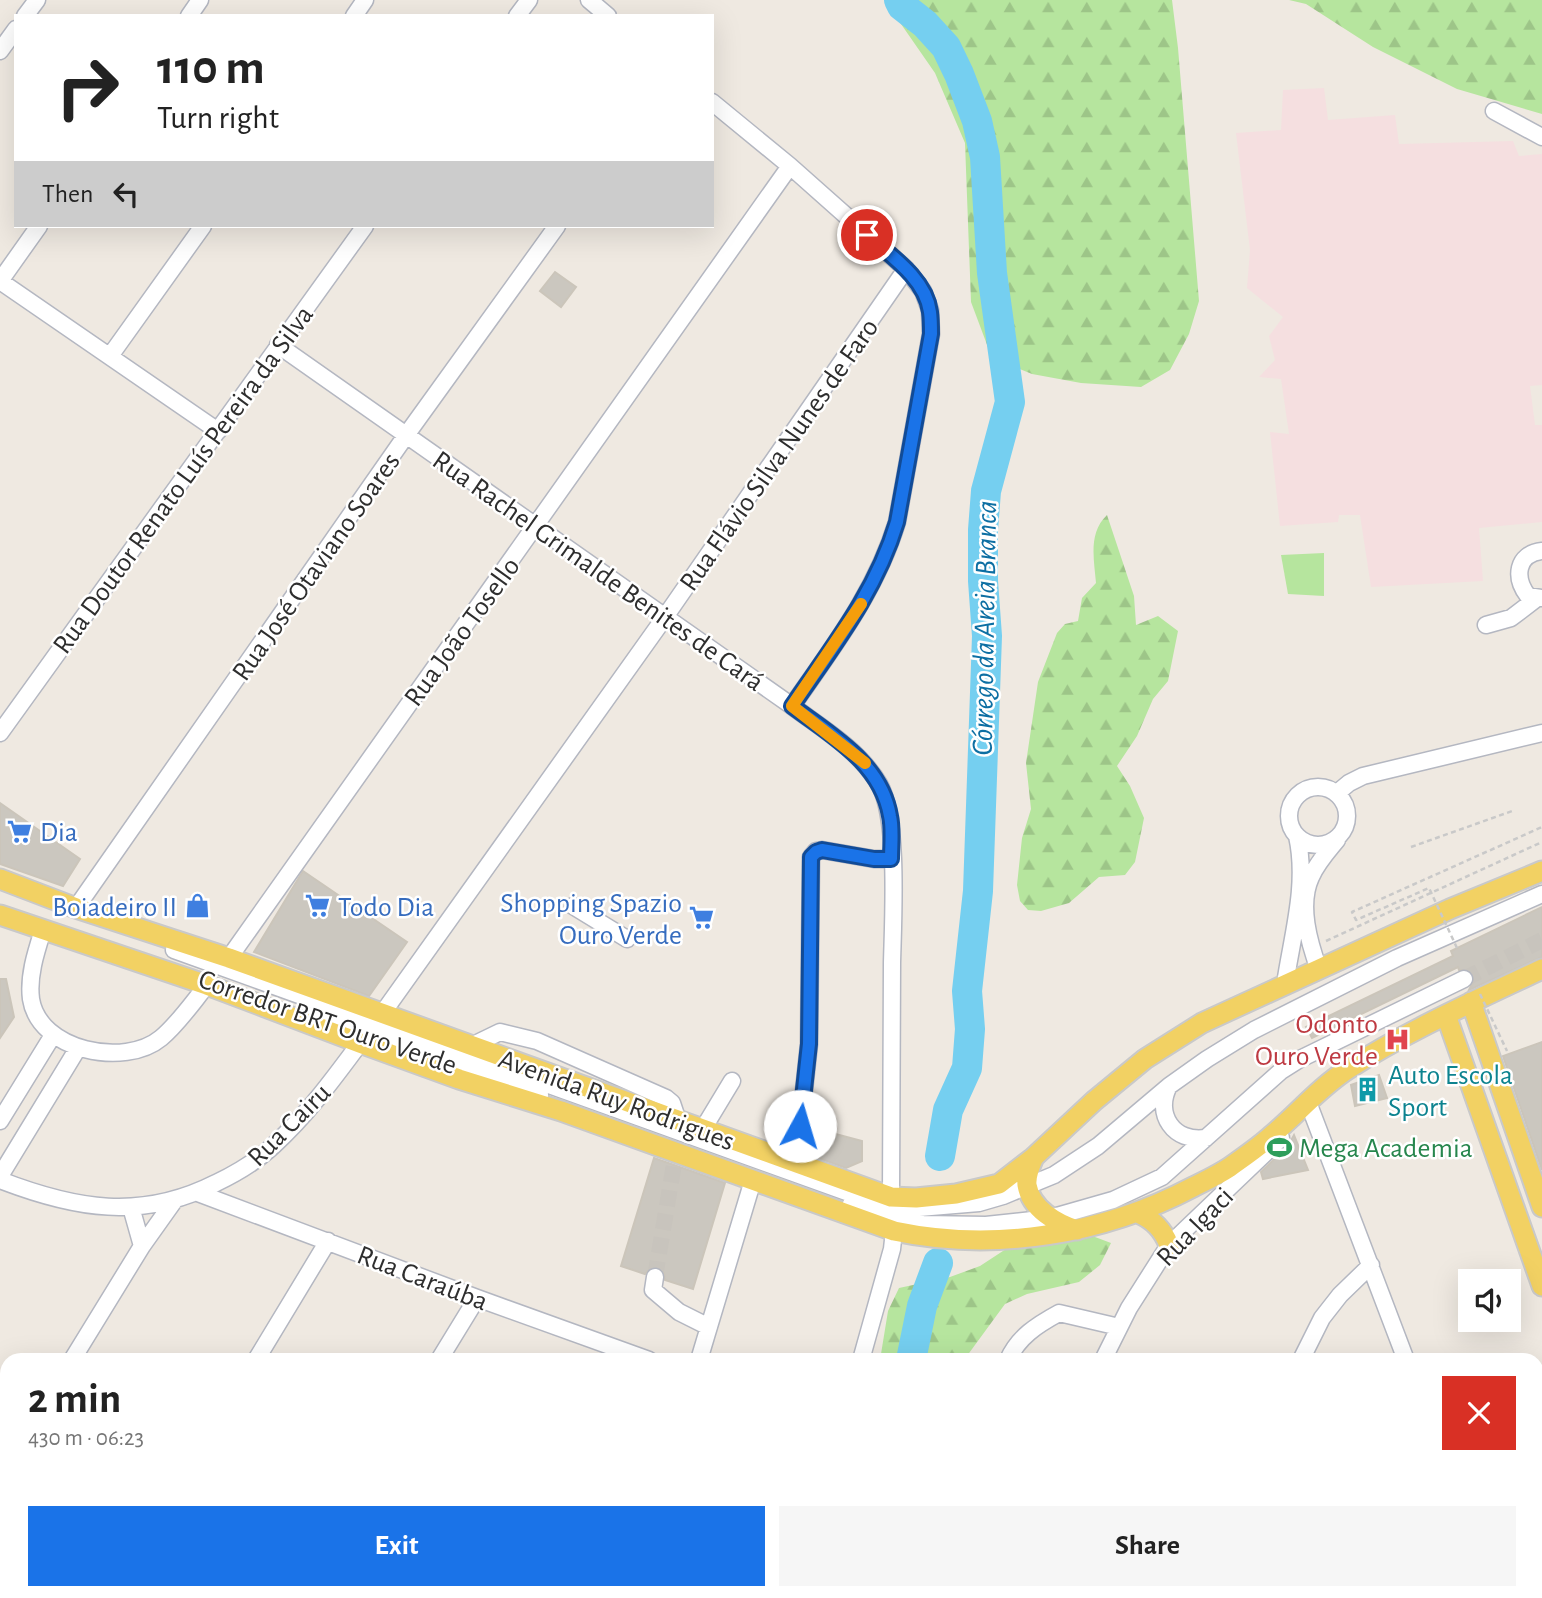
<!DOCTYPE html>
<meta charset="utf-8">
<style>
:root{--surface:#fff;--page:#f6f6f6;--text:#222;--muted:#767676;--accent:#1a73e8}
body{margin:0;font-family:"Alegreya Sans",sans-serif;background:var(--page);color:var(--text);height:100vh;display:flex;flex-direction:column;font-size:26px;white-space:nowrap}
*{box-sizing:border-box;margin:0}
p{font-size:23px;color:var(--muted)}
.icon{flex:none;width:38px;height:38px;fill:none;stroke:currentColor;stroke-width:2;stroke-linecap:round;stroke-linejoin:round}
.map{position:relative;flex:1;overflow:hidden}
.side{position:absolute;left:0px;top:1353px;width:1544px;height:247px;display:flex;flex-direction:column;background:var(--surface);border-radius:21px 21px 0 0;box-shadow:0 7px 28px #0002}
.side>*{flex:none}
.banner{position:absolute;left:14px;top:14px;width:700px;height:214px;border-radius:0px;box-shadow:0 7px 28px #0002;background:#fff;color:var(--text);overflow:hidden}
.controls{position:absolute;left:1458px;top:1269px;display:grid;gap:14px}
.controls a{display:grid;place-items:center;width:63px;height:63px;border-radius:0px;background:var(--surface);box-shadow:0 7px 28px #0002;font-size:35px}
.pin{position:absolute;display:grid;place-items:center;width:60px;height:60px;color:#fff;margin:-30px;border:4px solid #fff;border-radius:50%;box-shadow:0 2px 7px #0007}
.me{position:absolute;width:77px;margin:-38px;rotate:6deg;stroke-linejoin:round;filter:drop-shadow(0 0 5px #0008)}
.turn{display:flex;align-items:center;gap:24px;height:147px;padding:0 28px;font-size:32px}
.turn .icon{width:91px;height:91px;stroke-width:2.5}
.turn b{display:block;font-size:49px;line-height:60px}
.then{display:flex;align-items:center;height:66px;padding:0 28px;background:#0003;gap:14px;font-size:26px}
.round{display:grid;place-items:center;flex:none;width:74px;height:74px;border-radius:0px;background:var(--page)}
.head{display:flex;align-items:center;justify-content:space-between;height:119px;padding:0 28px}
h1{font-size:42px;font-weight:700;line-height:52px}
.primary-button{display:flex;gap:14px;margin-top:auto;padding:14px 28px}
.primary-button a{flex:1;height:80px;border-radius:0px;background:var(--accent);color:#fff;font-size:28px;font-weight:700;line-height:80px;text-align:center}
.primary-button a+a{background:var(--page);color:var(--text)}
.map>svg:first-child{display:block}
.medical{fill:#f5dfe0}
.grass{fill:#b6e59e}
.forest{fill:url(#forest-firs)}
.lines{fill:none;stroke-linecap:round;stroke-linejoin:round}
.river{stroke:#75cff0;stroke-width:30}
.building{fill:#cbc7bf;stroke:#cbc5ba;stroke-width:2}
.minor-tunnel{stroke:#c8c4bd;stroke-width:16;stroke-dasharray:16 8;stroke-linecap:butt}
.minor-casing{stroke:#b4b7c1;stroke-width:19}
.major-casing{stroke:#c9c9c9;stroke-width:23}
.path{stroke:#c9c9c9;stroke-width:2.5;stroke-dasharray:5 3.5;stroke-linecap:butt}
.minor{stroke:#fff;stroke-width:16}
.major{stroke:#f2d163;stroke-width:19}
.path-bridge{stroke:#c9c9c9;stroke-width:2.5;stroke-dasharray:5 3.5;stroke-linecap:butt}
.route-casing{stroke:#114b97;stroke-width:18}
.route{stroke:#1a73e8;stroke-width:12}
.slow{stroke:#f59e0b;stroke-width:12}
.labels{text-anchor:middle;stroke-width:5;stroke-linejoin:round;paint-order:stroke}
.street-label{font-size:28px;fill:#2e2e2e;stroke:#fff}
.shop-label{font-size:28px;fill:#366cbe;stroke:#fff;text-anchor:start}
.health-label{font-size:28px;fill:#be3a42;stroke:#fff;text-anchor:end}
.culture-label{font-size:28px;fill:#0d838f;stroke:#fff;text-anchor:start}
.leisure-label{font-size:28px;fill:#27864d;stroke:#fff;text-anchor:start}
.water-label{font-size:30px;font-style:italic;fill:#0d6fa3;stroke:#fff}
</style>
<div class="map">
<svg width="1542" height="1598" viewBox="0 0 1542 1598">
<defs>
<pattern id="forest-firs" width="22" height="20" patternUnits="userSpaceOnUse" patternTransform="scale(1.75)"><rect width="22" height="20" fill="#b6e59e"/><path d="M5 1l3.5 6h-7zM16 11l3.5 6h-7z" fill="#9dc588"/></pattern>
</defs>
<rect width="100%" height="100%" fill="#efe9e1"/>
<path class="medical" d="M 1324,88 L 1328,120 L 1395,115 L 1399,144 L 1513,141 L 1519,156 L 1542,154 L 1542,385 L 1530,386 L 1535,425 L 1542,425 L 1542,522 L 1479,528 L 1483,581 L 1371,587 L 1360,515 L 1339,515 L 1338,522 L 1280,526 L 1270,432 L 1289,434 L 1281,379 L 1259,377 L 1275,360 L 1269,336 L 1283,317 L 1247,288 L 1250,250 L 1236,133 L 1281,130 L 1283,90 Z"/>
<path class="grass" d="M 1324,553 L 1324,596 L 1288,594 L 1281,555 Z"/>
<path class="forest" d="M 888,0 L 1172,0 L 1178,48 L 1199,301 L 1189,334 L 1170,370 L 1141,387 L 1081,383 L 1032,374 L 992,358 L 971,302 L 965,143 L 935,73 L 901,24 Z
M 1289,0 L 1542,0 L 1542,114 L 1457,89 L 1373,47 L 1306,4 Z
M 1107,515 L 1134,596 L 1136,625 L 1158,616 L 1178,631 L 1168,681 L 1153,699 L 1137,736 L 1117,766 L 1130,786 L 1144,818 L 1135,862 L 1125,875 L 1099,877 L 1069,903 L 1041,911 L 1028,910 L 1020,901 L 1017,885 L 1022,838 L 1031,809 L 1026,763 L 1038,682 L 1057,633 L 1065,624 L 1078,621 L 1082,598 L 1096,583 C 1094,559 1088,533 1107,515 Z
M 1087,1234 L 1111,1243 L 1100,1265 L 1079,1282 L 1027,1294 L 1005,1304 L 964,1360 L 880,1360 L 888,1311 L 899,1288 L 950,1277 L 980,1266 L 1006,1249 L 1032,1241 Z
M 777,1593 L 885,1593 L 882,1598 L 773,1598 Z"/>
<g class="lines">
<path class="river" d="M 899,0 L 902,6 L 925,24 L 946,47 L 959,74 L 977,121 L 985,157 L 992,273 L 1010,402 L 986,491 L 983,530 L 983,581 L 987,636 L 978,891 L 967,991 L 970,1029 L 967,1068 L 948,1110 L 940,1156
M 911,1360 L 922,1306 L 938,1263
M 830,1598 L 832,1592"/>
</g>
<path class="building" d="M 555,272 L 576,287 L 561,307 L 540,291 Z
M 0,803 L 80,859 L 63,886 L 0,864 Z
M 303,871 L 407,942 L 369,996 L 254,952 Z
M 1542,907 L 1542,957 L 1469,990 L 1474,980 L 1474,975 L 1469,970 L 1459,970 L 1458,967 L 1312,1038 L 1306,1027 L 1453,956 L 1451,951 Z
M 0,979 L 6,979 L 14,1017 L 0,1038 Z
M 1542,1042 L 1542,1170 L 1503,1056 Z
M 1379,1075 L 1387,1098 L 1355,1106 L 1351,1085 Z
M 813,1128 L 862,1141 L 862,1161 L 846,1168 L 810,1155 Z
M 1294,1135 L 1308,1170 L 1263,1179 L 1261,1172 L 1288,1146 Z
M 654,1158 L 725,1183 L 693,1289 L 665,1280 L 664,1273 L 657,1267 L 651,1268 L 645,1274 L 621,1266 Z"/>
<g class="lines">
<path class="minor-tunnel" d="M 1464,979 L 1542,940
M 655,1277 L 674,1164"/>
<defs>
<path id="minor" d="M 589,0 L 608,16
M 25,16 L 37,0
M 189,16 L 200,0
M 354,16 L 365,0
M 517,16 L 529,0
M 0,51 L 16,29
M 712,102 L 790,166 L 906,269 L 923,291 L 930,310 L 931,334 L 897,522 C 876,591 833,647 792,706
M 1494,111 L 1542,137
M 0,281 L 218,431
M 0,281 L 39,226
M 278,345 L 792,706 C 823,729 859,750 879,784 C 899,818 893,920 892,963 C 892,1041 892,1119 891,1197
M 110,356 L 203,226
M 1542,551 C 1516,554 1514,578 1528,596 L 1542,598
M 1486,625 L 1511,618 L 1536,599
M 0,733 L 365,226
M1289 816a29 29 0 1 1 58 0a29 29 0 1 1-58 0Z
M 1337,793 L 1349,783 L 1363,776 L 1542,733
M 573,906 L 627,939
M 76,908 L 407,434 L 557,226
M 43,930 C 36,952 28,976 31,999 C 39,1051 125,1068 161,1038 C 178,1024 193,1002 207,985
M 174,950 L 849,1193 L 889,1205 L 919,1208 L 979,1203 L 1003,1196 L 1054,1175 L 1098,1146 L 1169,1086 L 1207,1059 L 1254,1030 L 1397,958 L 1542,894
M 229,958 L 790,166
M 1319,970 C 1309,942 1298,905 1311,877 C 1317,863 1328,851 1337,840
M 1285,984 C 1292,936 1308,885 1297,836
M 382,1014 L 665,617 L 906,269
M 313,1015 L 540,1095
M 469,1047 L 500,1032 L 537,1041 L 666,1098 L 672,1103 L 678,1121
M 1169,1086 C 1154,1114 1174,1143 1206,1138
M 1308,1102 L 1406,1360
M 0,1121 L 53,1035
M 703,1129 L 732,1081
M 796,1164 L 809,1044 L 811,857 L 816,851 L 822,850 L 874,859 L 891,859
M 0,1176 L 78,1048
M 0,1180 C 75,1209 141,1221 216,1183 C 237,1173 257,1161 274,1145 C 307,1115 334,1078 360,1043
M 198,1193 L 477,1298 L 649,1360
M 851,1204 L 888,1217 L 923,1224 L 986,1225 L 1050,1218 L 1113,1200 L 1162,1177 L 1281,1071 L 1300,1059 L 1464,979
M 131,1207 L 142,1246
M 655,1277 L 653,1290 L 679,1312 L 709,1327
M 72,1360 L 142,1246 L 174,1201
M 256,1360 L 328,1241
M 439,1360 L 477,1298
M 699,1360 L 753,1180
M 861,1360 L 892,1249 L 894,1231
M 1008,1360 C 1018,1337 1037,1325 1059,1313 L 1119,1327
M 1103,1360 L 1129,1308 L 1169,1245 L 1281,1138
M 1301,1360 L 1322,1318 L 1340,1295 L 1371,1265
M 0,1477 L 7,1466
M 1536,1574 L 1542,1552
M 1089,1592 L 1092,1598
M 1321,1592 L 1322,1598
M 110,1598 L 114,1592
M 292,1598 L 296,1592
M 477,1598 L 481,1592
M 625,1598 L 627,1592
M 770,1598 L 775,1592
M 986,1598 L 989,1592
M 1500,1598 L 1512,1592
M 1530,1598 L 1532,1592"/>
<path id="major" d="M 0,879 L 76,908 L 229,958 L 891,1197 L 916,1198 L 956,1194 L 999,1184 L 1034,1157 L 1094,1101 L 1145,1059 L 1202,1023 L 1450,909 L 1542,871
M 0,915 L 207,985 L 360,1043 L 459,1079 L 561,1111 L 894,1231 C 994,1252 1102,1235 1193,1187 C 1205,1181 1218,1175 1230,1167 C 1244,1157 1259,1147 1272,1135 C 1298,1113 1320,1087 1348,1069 C 1409,1030 1477,1000 1542,969
M 1471,1002 L 1542,1207
M 1446,1015 L 1542,1286
M 1034,1157 C 1030,1166 1026,1175 1027,1185 C 1031,1209 1056,1223 1077,1230
M 1138,1213 C 1154,1220 1163,1230 1169,1245"/>
</defs>
<use href="#minor" class="minor-casing"/>
<use href="#major" class="major-casing"/>
<path class="path" d="M 1411,847 L 1515,810
M 1326,941 L 1542,842"/>
<use href="#minor" class="minor"/>
<use href="#major" class="major"/>
<path class="path-bridge" d="M 1457,948 L 1429,888 L 1356,920 L 1352,912 L 1542,827
M 1480,994 L 1507,1051"/>
</g>
<g class="lines">
<defs>
<path id="route" d="M 800,1126 L 809,1044 L 811,857 L 816,852 L 822,850 L 874,859 L 891,859 C 891,845 893,829 890,816 C 881,763 832,736 792,706 C 833,646 876,592 897,522 L 931,334 C 931,327 931,319 930,312 C 926,279 890,255 867,235"/>
</defs>
<use href="#route" class="route-casing"/>
<use href="#route" class="route"/>
<path class="slow" d="M 861,604 L 792,706 L 865,763"/>
</g>
<defs>
<symbol id="supermarket-bare" viewBox="-9 -9 18 18"><path d="M-6-5.5h2.5l.6 2H6L4.5 2H-2.5L-4.4-4H-6ZM-1.5 3.2a1.3 1.3 0 1 0 .1 0ZM3 3.2a1.3 1.3 0 1 0 .1 0Z" fill="#3f7fe0" stroke="#fff" stroke-width="2.5" paint-order="stroke"/></symbol>
<symbol id="shop-bare" viewBox="-9 -9 18 18"><path d="M-5-2.5h2.3a2.7 3.5 0 0 1 5.4 0H5L5.5 6h-11ZM-1.5-2.5h3a1.5 2.3 0 0 0-3 0Z" fill="#3f7fe0" stroke="#fff" stroke-width="2.5" paint-order="stroke"/></symbol>
<symbol id="hospital-bare" viewBox="-9 -9 18 18"><path d="M-5-5h3v3.5h4V-5h3V5h-3V1.5h-4V5h-3Z" fill="#e0444e" stroke="#fff" stroke-width="2.5" paint-order="stroke"/></symbol>
<symbol id="building-bare" viewBox="-9 -9 18 18"><path d="M-4-6H4V6H1V3H-1V6H-4ZM-2.5-4.3h1.7v1.8h-1.7ZM.8-4.3h1.7v1.8H.8ZM-2.5-1h1.7V.8h-1.7ZM.8-1h1.7V.8H.8Z" fill="#0f9aa8" stroke="#fff" stroke-width="2.5" paint-order="stroke"/></symbol>
<symbol id="stadium-bare" viewBox="-9 -9 18 18"><path d="M0-5a6.5 5 0 1 0 0 10a6.5 5 0 1 0 0-10ZM-3.5-1.8h7v3.6h-7Z" fill="#2e9e5b" stroke="#fff" stroke-width="2.5" paint-order="stroke"/></symbol>
</defs>
<g fill-rule="evenodd">
<use href="#supermarket-bare" x="2" y="814" width="35" height="35"/>
<use href="#shop-bare" x="180" y="888" width="35" height="35"/>
<use href="#supermarket-bare" x="300" y="888" width="35" height="35"/>
<use href="#supermarket-bare" x="684" y="900" width="35" height="35"/>
<use href="#hospital-bare" x="1380" y="1022" width="35" height="35"/>
<use href="#building-bare" x="1350" y="1072" width="35" height="35"/>
<use href="#stadium-bare" x="1262" y="1130" width="35" height="35"/>
</g>
<g class="labels">
<g class="street-label">
<text transform="translate(778 454) rotate(-55)" y="10">Rua Flávio Silva Nunes de Faro</text>
<text transform="translate(182 479) rotate(-54)" y="10">Rua Doutor Renato Luís Pereira da Silva</text>
<text transform="translate(315 566) rotate(-55)" y="10">Rua José Otaviano Soares</text>
<text transform="translate(599 570) rotate(35)" y="10">Rua Rachel Grimalde Benites de Cará</text>
<text transform="translate(461 631) rotate(-54)" y="10">Rua João Tosello</text>
<text transform="translate(328 1021) rotate(19)" y="10">Corredor BRT Ouro Verde</text>
<text transform="translate(617 1099) rotate(20)" y="10">Avenida Ruy Rodrigues</text>
<text transform="translate(288 1124) rotate(-45)" y="10">Rua Cairu</text>
<text transform="translate(1194 1226) rotate(-46)" y="10">Rua Igaci</text>
<text transform="translate(423 1277) rotate(21)" y="10">Rua Caraúba</text>
</g>
<g class="shop-label">
<text x="40" y="841">Dia</text>
<text x="682" y="912" text-anchor="end">Shopping Spazio<tspan x="682" dy="32">Ouro Verde</tspan></text>
<text x="177" y="916" text-anchor="end">Boiadeiro II</text>
<text x="338" y="916">Todo Dia</text>
</g>
<g class="health-label">
<text x="1378" y="1033">Odonto<tspan x="1378" dy="32">Ouro Verde</tspan></text>
</g>
<g class="culture-label">
<text x="1388" y="1084">Auto Escola<tspan x="1388" dy="32">Sport</tspan></text>
</g>
<g class="leisure-label">
<text x="1299" y="1157">Mega Academia</text>
</g>
<g class="water-label">
<text transform="translate(984 628) rotate(-89)" y="10">Córrego da Areia Branca</text>
</g>
</g>
</svg>
<div class="controls">
<a><svg class="icon" aria-label="sound" viewBox="0 0 24 24"><path d="M4 9h4l5-4v14l-5-4H4zM17 9q2 3 0 6"/></svg></a>
</div>
<div class="pin" style="left:867px;top:235px;background:#d93025"><svg class="icon" aria-label="arrive" viewBox="0 0 24 24"><path d="M6 21V4h12l-3 4 3 4H6"/></svg></div>
<svg class="me" style="left:800px;top:1126px" viewBox="-20 -20 40 40"><circle r="19" fill="#fff"/><path d="M0-13L10 11 0 6-10 11z" fill="#1a73e8"/></svg>
<div class="banner">
<div class="turn"><svg class="icon" aria-label="right" viewBox="0 0 24 24"><path d="M7 20v-9h11M14 6l5 5-5 5"/></svg><div><b>110 m</b>Turn right</div></div>
<div class="then">Then<svg class="icon" aria-label="left" viewBox="0 0 24 24"><path d="M17 20v-9H6M10 6l-5 5 5 5"/></svg></div>
</div>
<section class="side">
<div class="head"><div><h1>2 min</h1><p>430 m · 06:23</p></div><a class="round" style="background:#d93025;color:#fff"><svg class="icon" aria-label="close" viewBox="0 0 24 24"><path d="M6 6l12 12M18 6L6 18"/></svg></a></div>
<div class="primary-button"><a>Exit</a><a>Share</a></div>
</section>
</div>
